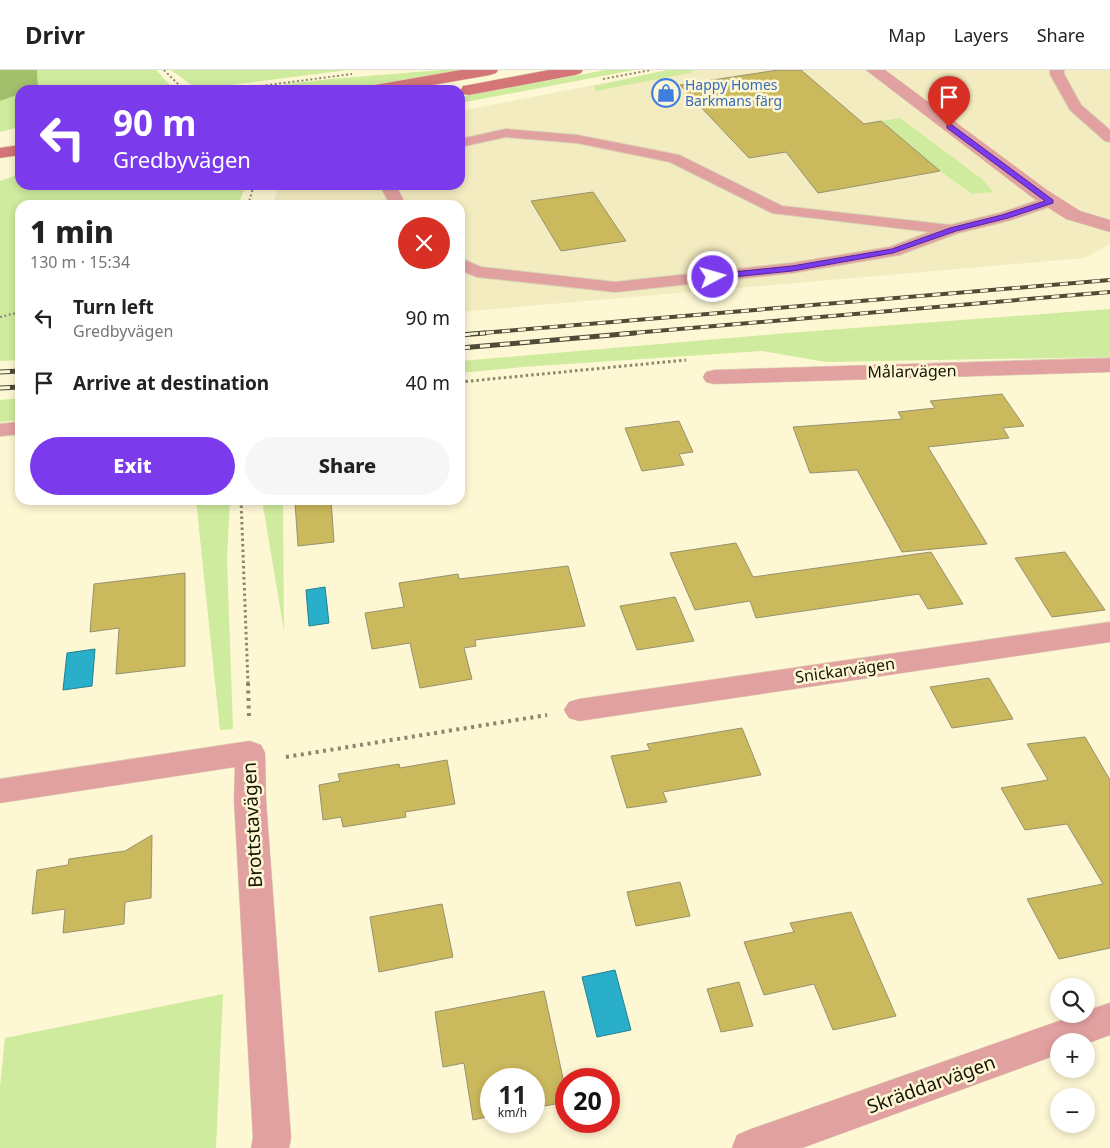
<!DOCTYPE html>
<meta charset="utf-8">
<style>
:root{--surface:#fff;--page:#f6f6f6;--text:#222;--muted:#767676;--line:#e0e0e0;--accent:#7c3aed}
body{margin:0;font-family:"Noto Sans",sans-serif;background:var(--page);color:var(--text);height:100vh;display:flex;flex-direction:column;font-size:19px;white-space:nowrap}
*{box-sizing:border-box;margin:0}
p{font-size:16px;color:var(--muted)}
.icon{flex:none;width:28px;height:28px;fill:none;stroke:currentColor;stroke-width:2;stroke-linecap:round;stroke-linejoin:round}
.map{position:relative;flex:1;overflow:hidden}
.details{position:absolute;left:15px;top:130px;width:450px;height:305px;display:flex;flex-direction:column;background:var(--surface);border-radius:15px;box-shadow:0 2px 8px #0003}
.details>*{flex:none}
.top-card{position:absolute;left:15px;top:15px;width:450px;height:105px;border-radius:15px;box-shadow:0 2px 8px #0003;background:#7c3aed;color:#fff;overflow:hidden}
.tools{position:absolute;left:1050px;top:908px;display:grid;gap:10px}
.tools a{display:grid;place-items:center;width:45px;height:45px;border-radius:50%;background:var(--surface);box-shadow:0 2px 8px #0003;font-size:25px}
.speed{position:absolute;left:480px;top:998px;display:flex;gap:10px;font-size:25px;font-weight:700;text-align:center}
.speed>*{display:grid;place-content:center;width:65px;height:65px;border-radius:50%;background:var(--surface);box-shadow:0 2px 8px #0003;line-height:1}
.speed small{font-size:12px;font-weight:400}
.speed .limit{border:8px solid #d22;background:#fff;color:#111}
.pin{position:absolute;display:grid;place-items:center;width:42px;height:42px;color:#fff;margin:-51px -21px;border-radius:50% 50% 50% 0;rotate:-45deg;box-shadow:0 0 5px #0007}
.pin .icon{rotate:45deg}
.me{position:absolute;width:55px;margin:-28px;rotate:84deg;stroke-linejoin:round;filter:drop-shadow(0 0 4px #0008)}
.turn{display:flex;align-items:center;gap:18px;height:105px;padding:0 15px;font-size:22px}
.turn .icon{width:65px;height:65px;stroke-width:2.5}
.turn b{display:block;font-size:35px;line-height:42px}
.round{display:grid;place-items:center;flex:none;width:52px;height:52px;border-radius:26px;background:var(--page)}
.head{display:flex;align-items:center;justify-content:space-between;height:85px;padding:0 15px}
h1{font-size:30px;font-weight:800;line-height:38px}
.action{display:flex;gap:10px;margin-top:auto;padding:10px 15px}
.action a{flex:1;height:58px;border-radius:30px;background:var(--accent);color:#fff;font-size:20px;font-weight:800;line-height:58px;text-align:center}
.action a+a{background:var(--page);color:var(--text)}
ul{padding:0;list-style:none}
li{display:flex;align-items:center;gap:15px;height:65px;padding:0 15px}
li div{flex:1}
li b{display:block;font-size:19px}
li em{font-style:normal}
header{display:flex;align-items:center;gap:30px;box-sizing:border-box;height:70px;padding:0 25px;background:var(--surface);border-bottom:1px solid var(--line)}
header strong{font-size:24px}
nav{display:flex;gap:28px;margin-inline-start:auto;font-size:18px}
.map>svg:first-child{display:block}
.built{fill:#f4ecc1}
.green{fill:#cfeb9e}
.forest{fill:#a2bf6b}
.water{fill:#29afca;stroke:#238090}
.building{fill:#cbb95e;stroke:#979170}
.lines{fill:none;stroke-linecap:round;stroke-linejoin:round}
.service-casing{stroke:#d9d3b3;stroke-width:2}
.minor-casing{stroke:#d9d3b3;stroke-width:1}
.secondary-casing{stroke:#d9d3b3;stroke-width:1}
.path-far2{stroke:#8b866e;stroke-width:2;stroke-dasharray:2 2.5;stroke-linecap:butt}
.path-far1{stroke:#8b866e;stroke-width:3;stroke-dasharray:2.5 3;stroke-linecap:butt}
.path{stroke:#8b866e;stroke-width:4;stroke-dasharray:3 4.5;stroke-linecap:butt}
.service{fill:#e2a1a1;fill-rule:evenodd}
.minor{fill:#e2a1a1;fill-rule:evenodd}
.secondary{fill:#d47577;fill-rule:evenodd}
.rail-far1-casing{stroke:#4f4b39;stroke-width:4}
.rail-casing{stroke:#4f4b39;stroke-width:5}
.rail-far1{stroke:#fef7d4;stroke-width:2.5;stroke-dasharray:8;stroke-linecap:butt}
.rail{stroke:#fef7d4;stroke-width:3;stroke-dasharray:10;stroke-linecap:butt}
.route{fill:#7c3aed;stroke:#51269a}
.labels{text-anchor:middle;stroke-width:5;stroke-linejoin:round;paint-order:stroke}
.far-shop-label{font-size:14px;fill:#366cbe;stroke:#fef7d4;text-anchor:start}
.street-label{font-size:16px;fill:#161407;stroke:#fef7d4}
.near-street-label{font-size:19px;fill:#161407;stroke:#fef7d4}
</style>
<header>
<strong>Drivr</strong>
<nav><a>Map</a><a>Layers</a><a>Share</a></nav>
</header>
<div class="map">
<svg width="1110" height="1078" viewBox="0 0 1110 1078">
<rect width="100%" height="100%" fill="#fef7d4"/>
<path class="built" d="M 671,0 L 1110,0 L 1110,174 L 1085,188 L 460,242 L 460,135 L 273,135 L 278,115 L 460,115 L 460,41 Z"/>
<path class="green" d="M 37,0 L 156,0 L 171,16 L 172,20 L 30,20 L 38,17 Z
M 171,0 L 348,0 L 207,18 L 194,17 Z
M 442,0 L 464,0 L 347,20 L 263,20 L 286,14 L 330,9 Z
M 606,0 L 634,0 L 460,33 L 460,27 Z
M 667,0 L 694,0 L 690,3 L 596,21 L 594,16 Z
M 20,24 L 20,57 L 0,62 L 0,31 Z
M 900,48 L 982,109 L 993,122 L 972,124 L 940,101 L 881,51 Z
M 20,104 L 20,115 L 246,115 L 238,135 L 20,135 L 20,290 L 0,291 L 0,111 Z
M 1110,239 L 1110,287 L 826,292 L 762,281 L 523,297 L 460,303 L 460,291 L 787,263 Z
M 20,328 L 20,350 L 0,352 L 0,330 Z
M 196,430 L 230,430 L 227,489 L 233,659 L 220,660 Z
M 262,430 L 283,430 L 284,561 Z
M 223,924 L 216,1078 L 0,1078 L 0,1017 L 5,968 Z"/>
<path class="forest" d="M 0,0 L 37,0 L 38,17 L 30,20 L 20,20 L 20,24 L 0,31 Z"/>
<path class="water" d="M 325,517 L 329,553 L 309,556 L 306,520 Z
M 95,579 L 92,616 L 63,620 L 67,583 Z
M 615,900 L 631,960 L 597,967 L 582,907 Z"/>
<path class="building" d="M 778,0 L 801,0 L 864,54 L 881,51 L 940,101 L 818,123 L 786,82 L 749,88 L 680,15 Z
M 593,122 L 626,171 L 561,181 L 531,131 Z
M 1002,324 L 1024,356 L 1003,358 L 1009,368 L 928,377 L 987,474 L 902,482 L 857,400 L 810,403 L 793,357 L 902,349 L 898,342 L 935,338 L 930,331 Z
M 679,351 L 693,382 L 679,384 L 684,395 L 642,401 L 625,358 Z
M 316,430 L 331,430 L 334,472 L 298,476 L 295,432 Z
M 736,473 L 753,507 L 931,482 L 963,534 L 928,539 L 919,524 L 756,548 L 750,531 L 695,540 L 670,483 Z
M 1065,482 L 1105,540 L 1052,547 L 1015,488 Z
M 568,496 L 585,556 L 475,570 L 476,576 L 464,578 L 472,609 L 420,618 L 410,573 L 372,579 L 365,543 L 404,537 L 399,513 L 458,504 L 459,509 Z
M 185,503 L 185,596 L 116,604 L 119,558 L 90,562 L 94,514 Z
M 675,527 L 694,571 L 637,580 L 620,536 Z
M 989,608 L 1013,649 L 952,658 L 930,617 Z
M 742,658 L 761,705 L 663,722 L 667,732 L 627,738 L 611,686 L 650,680 L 647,674 Z
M 1085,667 L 1110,710 L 1110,878 L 1059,889 L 1027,829 L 1103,814 L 1067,754 L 1025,760 L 1001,718 L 1048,710 L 1027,674 Z
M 447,690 L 455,734 L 405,742 L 406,747 L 343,757 L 341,747 L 323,750 L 319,715 L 340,711 L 338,704 L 399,694 L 400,698 Z
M 152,765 L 151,828 L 125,832 L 124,854 L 63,863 L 65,839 L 32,844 L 37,800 L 68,795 L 69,789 L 125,781 Z
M 680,812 L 690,846 L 636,856 L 627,822 Z
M 442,834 L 453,887 L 379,902 L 370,847 Z
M 851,842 L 896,946 L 833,960 L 814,914 L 764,925 L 744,872 L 794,862 L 790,853 Z
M 739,912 L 753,956 L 721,962 L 707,919 Z
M 544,921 L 566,1022 L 566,1032 L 534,1038 L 534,1009 L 491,1009 L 491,1046 L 473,1050 L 464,993 L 443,997 L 435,942 Z"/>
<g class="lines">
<defs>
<path id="service" d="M 1050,0 L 1064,0 L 1064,4 L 1081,35 L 1110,60 L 1110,72 L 1105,71 L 1070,40 L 1050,4 Z
M 506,59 L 577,65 L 679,85 L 782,136 L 950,155 L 1000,143 L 1051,126 L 1057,128 L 1059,131 L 1057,134 L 1011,150 L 958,163 L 899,185 L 792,203 L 615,222 L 477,207 L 460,200 L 460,188 L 481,197 L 615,212 L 792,193 L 890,177 L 930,162 L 772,143 L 670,92 L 577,73 L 506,67 L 460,77 L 460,69 Z
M 385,115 L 403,115 L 398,120 L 406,135 L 390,135 L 382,119 Z
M 20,352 L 20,364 L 0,366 L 0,354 Z"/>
<path id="minor" d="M 866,0 L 885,0 L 1047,120 L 1080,141 L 1110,150 L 1110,162 L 1066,149 L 1033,128 Z
M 1110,288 L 1110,302 L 714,314 L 706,312 L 703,307 L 706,302 L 714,300 Z
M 1110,552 L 1110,572 L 579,651 L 569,648 L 564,640 L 569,632 L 579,629 Z
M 250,671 L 261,675 L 265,683 L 266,730 L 291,1068 L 289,1078 L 251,1078 L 253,1068 L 234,730 L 235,697 L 0,733 L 0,709 Z
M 1110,933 L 1110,965 L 1086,974 L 1086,971 L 1059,971 L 1059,984 L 802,1078 L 732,1078 L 737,1065 L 751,1059 L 1079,944 L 1086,944 L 1086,941 Z"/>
<path id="secondary" d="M 461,0 L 498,0 L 496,3 L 490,5 L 404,20 L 367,20 L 369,16 L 375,15 Z
M 549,0 L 583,0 L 581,3 L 575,5 L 469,25 L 463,24 L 461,20 L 463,16 L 469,15 Z
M 20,75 L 20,85 L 0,88 L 0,78 Z"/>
</defs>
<use href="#service" class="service-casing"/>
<use href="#minor" class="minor-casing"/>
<use href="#secondary" class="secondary-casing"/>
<path class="path-far2" d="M 164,0 L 184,20
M 603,9 L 651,0
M 230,20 L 352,4
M 248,135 L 254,115
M 0,247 L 20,242"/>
<path class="path-far1" d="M 460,312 L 686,290
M 241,430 L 248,614"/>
<path class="path" d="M 248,613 L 249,649
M 286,687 L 547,645"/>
<use href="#service" class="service"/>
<use href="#minor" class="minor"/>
<use href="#secondary" class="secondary"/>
<defs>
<path id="rail-far1" d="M 470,264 L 1110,210
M 621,264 L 1110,222"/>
<path id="rail" d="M 460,265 L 485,263
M 460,278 L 635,263
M 0,302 L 20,301
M 0,318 L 20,317"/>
</defs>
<use href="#rail-far1" class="rail-far1-casing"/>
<use href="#rail" class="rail-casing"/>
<use href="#rail-far1" class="rail-far1"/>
<use href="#rail" class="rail"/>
</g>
<path class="route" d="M 947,55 L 952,55 L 1053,130 L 1053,133 L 1008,148 L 956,161 L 893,183 L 792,201 L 713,209 L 709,207 L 713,204 L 792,196 L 892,179 L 950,158 L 1002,145 L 1045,131 L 947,58 Z"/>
<defs>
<symbol id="shop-ring" viewBox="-11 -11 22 22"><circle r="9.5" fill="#fef7d4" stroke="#3f7fe0" stroke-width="1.5"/><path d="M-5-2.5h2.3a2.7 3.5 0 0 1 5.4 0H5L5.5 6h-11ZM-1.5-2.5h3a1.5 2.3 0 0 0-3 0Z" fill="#3f7fe0"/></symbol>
</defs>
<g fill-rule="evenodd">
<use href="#shop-ring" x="650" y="7" width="32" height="32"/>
</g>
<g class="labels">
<g class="far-shop-label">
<text x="685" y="20">Happy Homes<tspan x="685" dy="16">Barkmans färg</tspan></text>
</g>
<g class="street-label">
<text transform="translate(912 301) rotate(-1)" y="6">Målarvägen</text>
<text transform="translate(845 600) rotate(-8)" y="6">Snickarvägen</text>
</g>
<g class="near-street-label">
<text transform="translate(252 755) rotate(-93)" y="7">Brottstavägen</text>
<text transform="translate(931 1014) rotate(-20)" y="7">Skräddarvägen</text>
</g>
</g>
</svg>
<div class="tools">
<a><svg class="icon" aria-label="search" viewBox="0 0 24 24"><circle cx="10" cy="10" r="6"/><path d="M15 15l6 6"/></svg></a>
<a>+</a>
<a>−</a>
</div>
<div class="speed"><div>11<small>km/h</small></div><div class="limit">20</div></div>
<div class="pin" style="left:949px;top:57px;background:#d93025"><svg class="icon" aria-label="arrive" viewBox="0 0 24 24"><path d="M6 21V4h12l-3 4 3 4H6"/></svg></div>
<svg class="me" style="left:713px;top:207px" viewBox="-20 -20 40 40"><circle r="17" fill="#7c3aed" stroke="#fff" stroke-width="3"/><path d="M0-11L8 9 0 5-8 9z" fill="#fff"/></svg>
<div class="top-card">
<div class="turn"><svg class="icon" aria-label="left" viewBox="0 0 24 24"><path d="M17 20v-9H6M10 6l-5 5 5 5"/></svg><div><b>90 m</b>Gredbyvägen</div></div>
</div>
<section class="details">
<div class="head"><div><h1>1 min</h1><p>130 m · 15:34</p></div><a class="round" style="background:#d93025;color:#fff"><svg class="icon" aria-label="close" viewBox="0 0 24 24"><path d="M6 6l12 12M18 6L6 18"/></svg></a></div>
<ul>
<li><svg class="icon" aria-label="left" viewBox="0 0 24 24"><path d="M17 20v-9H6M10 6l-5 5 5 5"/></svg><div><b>Turn left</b><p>Gredbyvägen</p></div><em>90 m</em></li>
<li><svg class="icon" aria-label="arrive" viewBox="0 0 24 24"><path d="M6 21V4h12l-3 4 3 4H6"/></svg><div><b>Arrive at destination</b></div><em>40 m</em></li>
</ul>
<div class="action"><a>Exit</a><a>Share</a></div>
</section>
</div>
